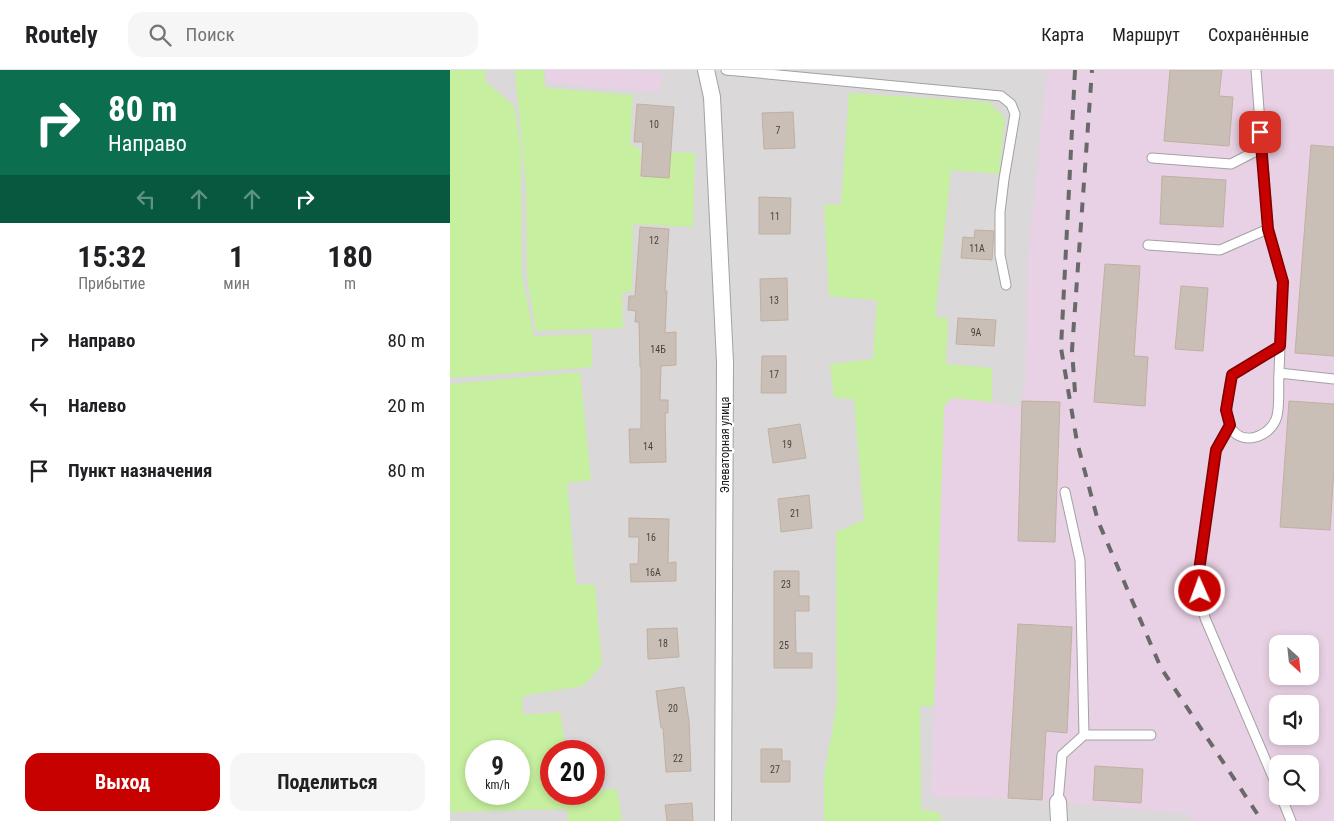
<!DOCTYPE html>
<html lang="ru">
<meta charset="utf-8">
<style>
:root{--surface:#fff;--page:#f6f6f6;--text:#202124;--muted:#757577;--line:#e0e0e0;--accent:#c70000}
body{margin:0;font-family:"Roboto Condensed",sans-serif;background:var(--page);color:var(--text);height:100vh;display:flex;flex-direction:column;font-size:19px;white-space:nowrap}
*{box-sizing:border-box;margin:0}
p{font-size:16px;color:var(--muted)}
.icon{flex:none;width:28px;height:28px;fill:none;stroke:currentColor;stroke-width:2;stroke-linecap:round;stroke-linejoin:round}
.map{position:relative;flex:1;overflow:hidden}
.panel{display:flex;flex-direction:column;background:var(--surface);width:450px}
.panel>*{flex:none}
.guide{background:#0b6e4f;color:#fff;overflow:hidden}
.needle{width:32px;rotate:153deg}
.fabs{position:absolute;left:819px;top:565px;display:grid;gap:10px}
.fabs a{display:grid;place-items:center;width:50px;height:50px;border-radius:10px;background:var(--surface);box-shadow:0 2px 8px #0003;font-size:25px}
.speed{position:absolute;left:15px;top:670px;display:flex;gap:10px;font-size:25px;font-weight:700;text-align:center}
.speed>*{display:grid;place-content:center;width:65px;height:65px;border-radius:50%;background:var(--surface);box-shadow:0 2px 8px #0003;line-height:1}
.speed small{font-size:12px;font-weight:400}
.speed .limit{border:8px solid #d22;background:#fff;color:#111}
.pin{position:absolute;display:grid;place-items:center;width:42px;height:42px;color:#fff;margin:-21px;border-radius:10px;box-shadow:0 2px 8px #0006}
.me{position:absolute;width:55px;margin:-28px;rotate:358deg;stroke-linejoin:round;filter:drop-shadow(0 0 4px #0008)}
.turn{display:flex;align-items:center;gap:18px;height:105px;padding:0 25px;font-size:22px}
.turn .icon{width:65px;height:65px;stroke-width:2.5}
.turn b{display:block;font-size:35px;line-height:42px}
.lanes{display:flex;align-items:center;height:48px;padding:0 25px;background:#0003;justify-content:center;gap:25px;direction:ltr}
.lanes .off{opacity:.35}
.eta{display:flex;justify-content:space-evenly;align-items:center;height:85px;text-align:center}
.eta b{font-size:30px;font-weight:700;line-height:35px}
.primary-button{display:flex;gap:10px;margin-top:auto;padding:10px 25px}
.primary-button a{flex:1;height:58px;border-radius:15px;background:var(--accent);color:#fff;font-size:20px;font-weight:700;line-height:58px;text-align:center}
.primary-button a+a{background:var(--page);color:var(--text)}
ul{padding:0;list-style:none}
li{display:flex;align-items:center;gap:15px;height:65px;padding:0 25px}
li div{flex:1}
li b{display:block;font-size:19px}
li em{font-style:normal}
header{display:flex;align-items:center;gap:30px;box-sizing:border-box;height:70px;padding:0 25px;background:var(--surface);border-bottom:1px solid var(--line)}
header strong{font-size:24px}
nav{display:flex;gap:28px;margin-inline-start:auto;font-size:18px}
.search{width:350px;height:45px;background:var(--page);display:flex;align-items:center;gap:12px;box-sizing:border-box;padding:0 18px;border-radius:15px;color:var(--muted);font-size:19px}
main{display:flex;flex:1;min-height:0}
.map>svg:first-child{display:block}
.residential{fill:#dad8d8;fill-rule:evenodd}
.industrial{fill:#e8d1e4;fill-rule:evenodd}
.grass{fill:#c6ef9f;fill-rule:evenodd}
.building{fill:#cabfb6;stroke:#c1afa1}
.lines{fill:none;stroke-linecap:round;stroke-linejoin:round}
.service-casing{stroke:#a2a2a2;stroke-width:11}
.minor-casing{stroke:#a2a2a2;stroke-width:18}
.service{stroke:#fff;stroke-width:9}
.minor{stroke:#fff;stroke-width:16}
.rail{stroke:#696969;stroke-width:4;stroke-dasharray:10 10;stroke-linecap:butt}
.route-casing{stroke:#810000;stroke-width:12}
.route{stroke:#c70000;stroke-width:9}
.labels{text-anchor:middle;stroke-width:4.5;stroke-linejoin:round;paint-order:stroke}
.number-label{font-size:10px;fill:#474442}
.street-label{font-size:12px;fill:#1b1b1b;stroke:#fff}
</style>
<header>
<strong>Routely</strong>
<div class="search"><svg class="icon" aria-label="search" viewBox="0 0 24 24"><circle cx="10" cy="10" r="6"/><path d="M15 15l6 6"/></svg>Поиск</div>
<nav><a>Карта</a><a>Маршрут</a><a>Сохранённые</a></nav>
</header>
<main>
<section class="panel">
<div class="guide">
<div class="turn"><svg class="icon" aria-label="right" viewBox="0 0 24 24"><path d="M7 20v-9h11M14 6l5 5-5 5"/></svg><div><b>80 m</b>Направо</div></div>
<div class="lanes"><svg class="icon off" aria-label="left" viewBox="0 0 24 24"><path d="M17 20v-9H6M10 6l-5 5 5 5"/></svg><svg class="icon off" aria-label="ahead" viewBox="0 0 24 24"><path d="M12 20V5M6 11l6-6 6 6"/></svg><svg class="icon off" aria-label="ahead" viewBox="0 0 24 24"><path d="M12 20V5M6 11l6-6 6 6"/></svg><svg class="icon" aria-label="right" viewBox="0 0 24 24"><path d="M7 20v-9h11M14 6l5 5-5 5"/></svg></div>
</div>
<div class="eta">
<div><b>15:32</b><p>Прибытие</p></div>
<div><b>1</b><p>мин</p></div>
<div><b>180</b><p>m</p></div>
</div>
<ul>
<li><svg class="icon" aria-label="right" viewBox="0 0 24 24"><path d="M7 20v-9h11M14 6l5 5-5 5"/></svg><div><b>Направо</b></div><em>80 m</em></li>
<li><svg class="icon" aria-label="left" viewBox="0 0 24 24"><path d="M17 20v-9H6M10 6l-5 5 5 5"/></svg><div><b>Налево</b></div><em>20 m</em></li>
<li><svg class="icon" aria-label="arrive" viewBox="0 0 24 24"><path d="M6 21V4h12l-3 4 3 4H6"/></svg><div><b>Пункт назначения</b></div><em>80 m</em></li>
</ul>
<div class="primary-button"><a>Выход</a><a>Поделиться</a></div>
</section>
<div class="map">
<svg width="884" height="751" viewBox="0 0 884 751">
<rect width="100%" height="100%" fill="#eee9df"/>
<path class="residential" d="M 0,0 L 884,0 L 884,751 L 0,751 ZM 828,574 L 860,574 L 860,606 L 828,606 ZM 828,634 L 860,634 L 860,666 L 828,666 ZM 26,681 L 69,681 L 69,724 L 26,724 ZM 101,681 L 144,681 L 144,724 L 101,724 ZM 828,694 L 860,694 L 860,726 L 828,726 Z"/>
<path class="industrial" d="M 96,0 L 182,0 L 212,3 L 210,23 L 95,12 Z
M 597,0 L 884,0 L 884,751 L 740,751 L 741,744 L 558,728 L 481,727 L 494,335 L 502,328 L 542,332 L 569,338 L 576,310 L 577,197 ZM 828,574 L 860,574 L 860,606 L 828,606 ZM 828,634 L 860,634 L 860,666 L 828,666 ZM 828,694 L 860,694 L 860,726 L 828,726 Z"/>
<path class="grass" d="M 0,0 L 36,0 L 35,11 L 64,36 L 71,79 L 72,206 L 84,266 L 142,264 L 142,297 L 0,308 Z
M 65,0 L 94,0 L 95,18 L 183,25 L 180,74 L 191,80 L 190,107 L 219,108 L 221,82 L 245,83 L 243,157 L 183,154 L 182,221 L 172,223 L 173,258 L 86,261 L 77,207 L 76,117 Z
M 399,23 L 539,32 L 555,48 L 549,104 L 501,100 L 485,247 L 498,248 L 496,294 L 542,298 L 542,332 L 502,328 L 494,336 L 484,636 L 470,636 L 471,739 L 489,743 L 492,751 L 374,751 L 374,706 L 387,633 L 386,462 L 414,450 L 404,329 L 384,328 L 380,294 L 423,289 L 427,230 L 379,226 L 374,134 L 391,135 Z
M 130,302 L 141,410 L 117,413 L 126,514 L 145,515 L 152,595 L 133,616 L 72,626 L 73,645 L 110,642 L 116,681 L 101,681 L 101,724 L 144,724 L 144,721 L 167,719 L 172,751 L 118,751 L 117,739 L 0,742 L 0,314 ZM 26,681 L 69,681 L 69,724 L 26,724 Z"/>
<path class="building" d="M 720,0 L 772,0 L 769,26 L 783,27 L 779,76 L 714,71 Z
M 187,34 L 224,37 L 219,108 L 191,106 L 193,72 L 184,72 Z
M 343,42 L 345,78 L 314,79 L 312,43 Z
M 861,75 L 884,77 L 884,286 L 845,283 Z
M 712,106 L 776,110 L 773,157 L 710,154 Z
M 309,127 L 341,128 L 340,164 L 309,164 Z
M 190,157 L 219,159 L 215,221 L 217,221 L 215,263 L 226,262 L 226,295 L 211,296 L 210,330 L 218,330 L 218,343 L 215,343 L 216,392 L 180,393 L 179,359 L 191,359 L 191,297 L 190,297 L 189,252 L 185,252 L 186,241 L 178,240 L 179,226 L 185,226 Z
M 525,160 L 544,161 L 542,190 L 511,188 L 513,167 L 524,168 Z
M 655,194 L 690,196 L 684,286 L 698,287 L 695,336 L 644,332 Z
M 337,208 L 338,250 L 311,251 L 310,209 Z
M 731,216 L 758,218 L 753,281 L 725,279 Z
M 508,248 L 546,250 L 544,276 L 506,274 Z
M 312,286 L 336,286 L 336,323 L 311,323 Z
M 572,331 L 610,332 L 605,472 L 568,471 Z
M 839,331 L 884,334 L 884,399 L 880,460 L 830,457 Z
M 350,354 L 356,388 L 323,393 L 318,359 Z
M 359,425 L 362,458 L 331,462 L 328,429 Z
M 179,448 L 219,449 L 218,493 L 226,492 L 226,511 L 181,512 L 180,494 L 188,494 L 189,467 L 179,467 Z
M 324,501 L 349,501 L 349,526 L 359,526 L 359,541 L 345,541 L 346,583 L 362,583 L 362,598 L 324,598 Z
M 568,554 L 622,557 L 617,663 L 596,661 L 592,730 L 558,728 Z
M 227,558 L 229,587 L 198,589 L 197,559 Z
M 234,617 L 239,651 L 241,701 L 216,702 L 213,658 L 211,658 L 206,621 Z
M 311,679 L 332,679 L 332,691 L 340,691 L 340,712 L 311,712 Z
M 645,696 L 693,699 L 691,733 L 643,730 Z
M 242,733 L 243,751 L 217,751 L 215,735 Z"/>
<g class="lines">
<defs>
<path id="service" d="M 276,0 L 551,26 L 561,34 L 565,44 L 554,109 L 550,142 L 550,185 L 556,215
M 806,0 L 818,159 L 833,212 L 830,276 L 782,305 C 779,321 774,339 779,354 C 789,379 822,367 827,346 C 830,333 828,317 829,303 L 884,309
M 702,88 L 781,94 L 812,78
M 698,175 L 770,180 L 818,159
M 829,303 L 830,276
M 780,355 L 766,380 L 748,508 L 755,548 L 828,719
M 634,665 L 701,665
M 831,726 L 841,751
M 608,732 L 612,685 L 634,665 L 630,490 L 615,422"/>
<path id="minor" d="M 256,0 L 262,27 L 275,292 L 273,751
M 608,732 L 609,751"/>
</defs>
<use href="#service" class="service-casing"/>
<use href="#minor" class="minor-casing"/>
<use href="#service" class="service"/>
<use href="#minor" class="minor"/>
<path class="rail" d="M 625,0 L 611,278 L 627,372 L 648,451 L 711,598 L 812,751
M 625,322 L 622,280 L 642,0"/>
</g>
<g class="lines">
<defs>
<path id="route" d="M 750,521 L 748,508 L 766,380 L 780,355 L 776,340 L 782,305 L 830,276 L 833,212 L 818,159 L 810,62"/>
</defs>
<use href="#route" class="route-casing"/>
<use href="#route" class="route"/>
</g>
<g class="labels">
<g class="number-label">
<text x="204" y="58">10</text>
<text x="328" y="64">7</text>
<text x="325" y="150">11</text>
<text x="204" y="174">12</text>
<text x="527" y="182">11А</text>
<text x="324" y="234">13</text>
<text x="526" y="266">9А</text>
<text x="208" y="283">14Б</text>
<text x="324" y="308">17</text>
<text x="337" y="378">19</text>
<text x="198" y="380">14</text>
<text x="345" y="447">21</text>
<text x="201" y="471">16</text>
<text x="203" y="506">16А</text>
<text x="336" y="518">23</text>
<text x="213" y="577">18</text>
<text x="334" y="579">25</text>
<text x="223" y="642">20</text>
<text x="228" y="692">22</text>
<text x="325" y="703">27</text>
</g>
<g class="street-label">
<text transform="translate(275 375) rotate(-90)" y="4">Элеваторная улица</text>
</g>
</g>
</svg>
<div class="fabs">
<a><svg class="needle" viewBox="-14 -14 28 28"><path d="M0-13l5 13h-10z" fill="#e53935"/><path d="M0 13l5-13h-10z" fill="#757577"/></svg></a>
<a><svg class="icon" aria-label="sound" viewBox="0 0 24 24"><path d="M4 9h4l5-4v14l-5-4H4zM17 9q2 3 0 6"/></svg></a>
<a><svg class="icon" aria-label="search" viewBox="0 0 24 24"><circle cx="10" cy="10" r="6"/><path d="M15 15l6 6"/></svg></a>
</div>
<div class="speed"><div>9<small>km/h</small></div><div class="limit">20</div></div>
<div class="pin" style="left:810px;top:62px;background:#d93025"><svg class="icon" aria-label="arrive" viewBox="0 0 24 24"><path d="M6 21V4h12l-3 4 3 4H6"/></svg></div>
<svg class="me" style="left:750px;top:521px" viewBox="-20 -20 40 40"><circle r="17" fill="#c70000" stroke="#fff" stroke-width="3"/><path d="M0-11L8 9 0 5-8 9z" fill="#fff"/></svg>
</div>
</main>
